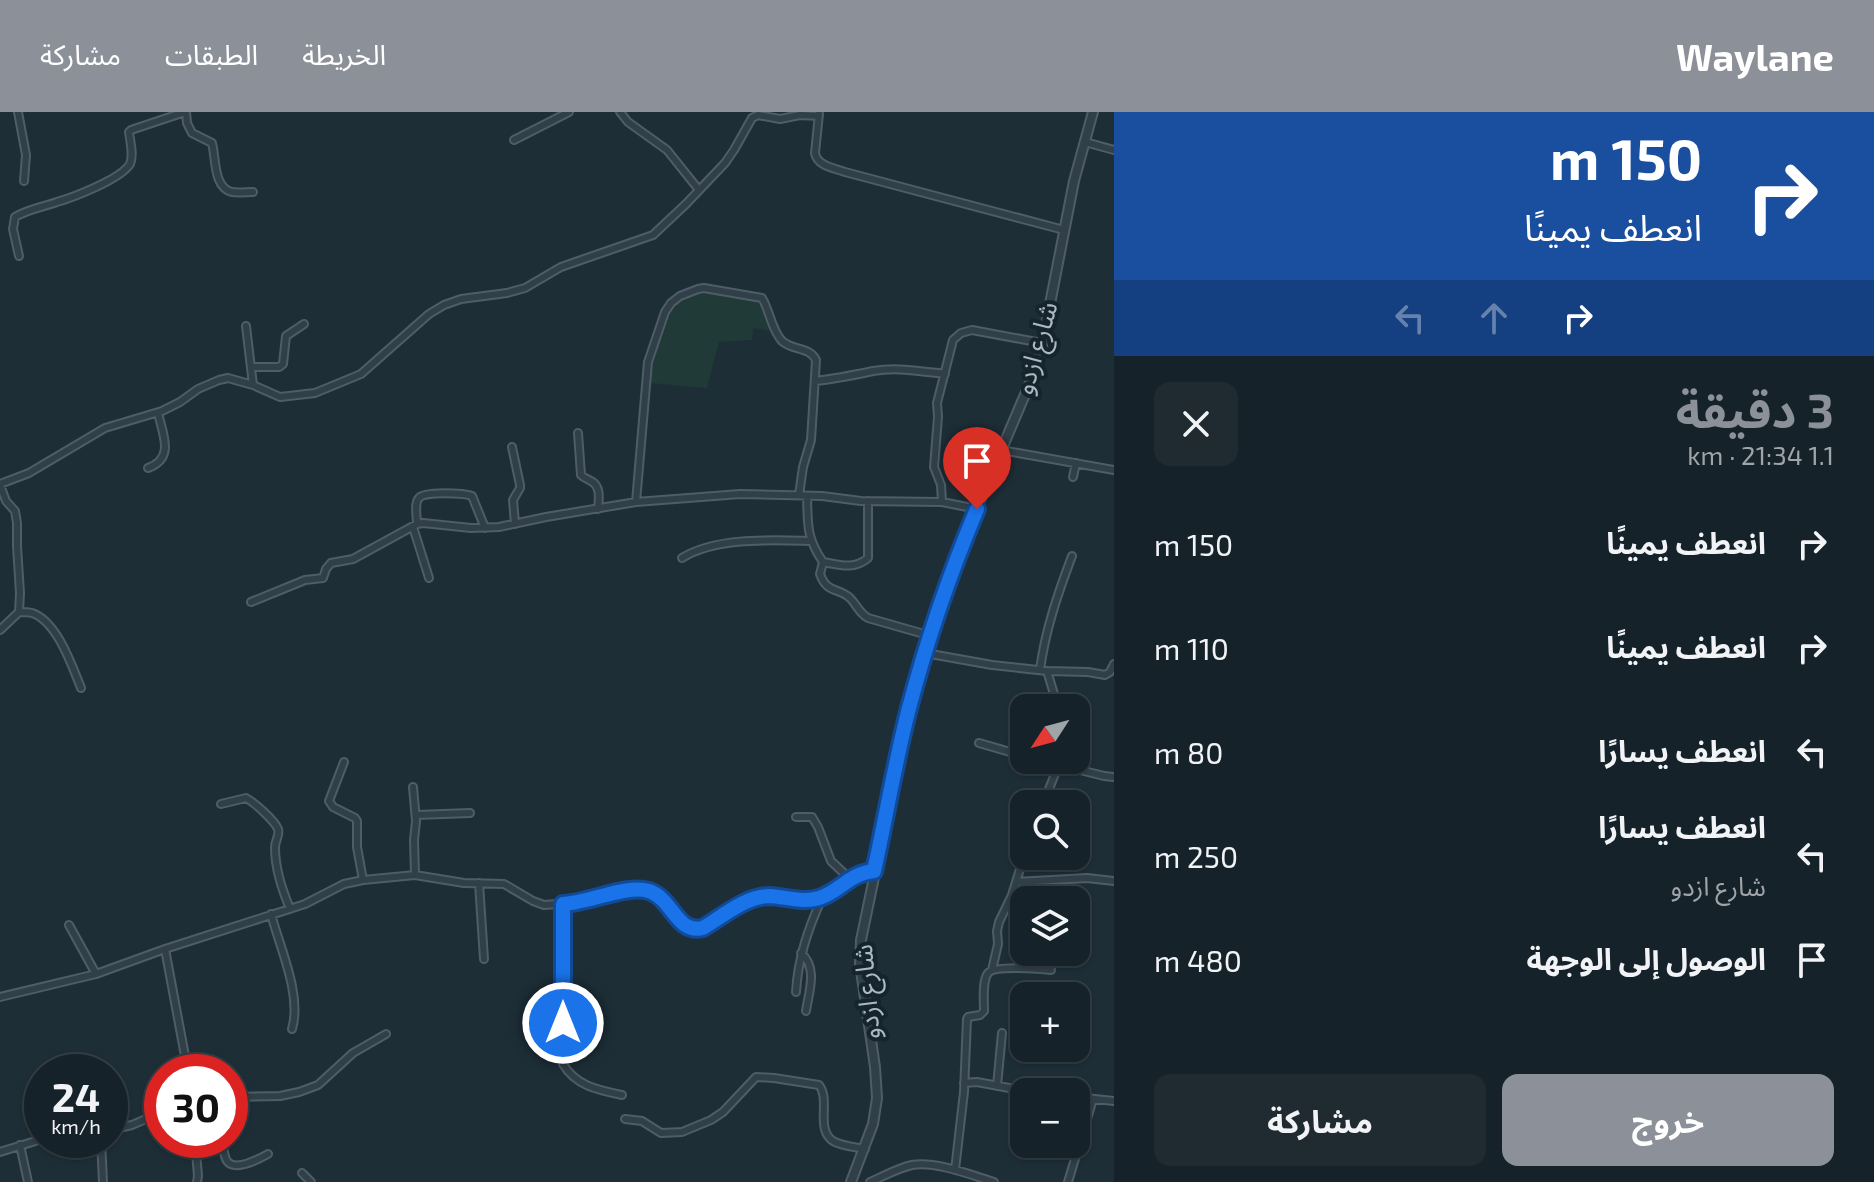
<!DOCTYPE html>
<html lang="ar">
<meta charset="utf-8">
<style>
:root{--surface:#162229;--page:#1f2a31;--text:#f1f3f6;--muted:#9ea4a8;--line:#353f46;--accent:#8c9099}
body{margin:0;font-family:"Exo 2","Noto Sans Arabic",sans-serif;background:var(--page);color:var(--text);direction:rtl;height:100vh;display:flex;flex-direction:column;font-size:30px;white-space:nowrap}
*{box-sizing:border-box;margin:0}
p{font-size:26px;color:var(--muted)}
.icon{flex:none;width:44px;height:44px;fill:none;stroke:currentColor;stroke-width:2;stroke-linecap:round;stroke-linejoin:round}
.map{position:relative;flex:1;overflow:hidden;direction:ltr}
.side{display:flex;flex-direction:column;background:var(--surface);width:760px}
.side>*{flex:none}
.hud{background:#1a4fa0;color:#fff;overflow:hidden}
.needle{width:52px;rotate:234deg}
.buttons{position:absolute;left:1010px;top:582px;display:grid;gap:16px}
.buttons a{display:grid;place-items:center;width:80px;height:80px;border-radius:16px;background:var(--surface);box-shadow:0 2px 6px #0004,0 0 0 2px var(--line);font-size:40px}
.speed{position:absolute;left:24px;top:942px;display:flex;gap:16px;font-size:40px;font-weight:700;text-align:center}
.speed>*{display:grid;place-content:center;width:104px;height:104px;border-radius:50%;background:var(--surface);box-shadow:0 2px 6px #0004,0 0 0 2px var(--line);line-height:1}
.speed small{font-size:20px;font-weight:400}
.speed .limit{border:12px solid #d22;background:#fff;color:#111}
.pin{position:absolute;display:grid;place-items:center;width:68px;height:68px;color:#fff;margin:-82px -34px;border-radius:50% 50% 50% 0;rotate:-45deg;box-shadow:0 0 8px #0007}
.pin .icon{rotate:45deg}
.me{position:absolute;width:88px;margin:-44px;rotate:0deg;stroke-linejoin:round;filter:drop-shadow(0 0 6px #0008)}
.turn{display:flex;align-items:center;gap:28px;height:168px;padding:0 40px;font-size:36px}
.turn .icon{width:104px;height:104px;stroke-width:2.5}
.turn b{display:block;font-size:56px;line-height:68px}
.lanes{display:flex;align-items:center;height:76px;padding:0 40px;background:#0003;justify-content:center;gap:40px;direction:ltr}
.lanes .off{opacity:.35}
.round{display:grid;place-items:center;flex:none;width:84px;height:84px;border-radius:16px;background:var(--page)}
.summary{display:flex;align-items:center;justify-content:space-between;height:136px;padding:0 40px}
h1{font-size:48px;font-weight:700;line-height:60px;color:var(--accent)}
.cta{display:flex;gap:16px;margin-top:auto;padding:16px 40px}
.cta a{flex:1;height:92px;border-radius:16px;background:var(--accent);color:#fff;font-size:32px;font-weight:700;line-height:92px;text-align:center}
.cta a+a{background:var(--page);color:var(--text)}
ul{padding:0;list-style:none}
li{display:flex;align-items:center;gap:24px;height:104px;padding:0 40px}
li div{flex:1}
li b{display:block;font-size:30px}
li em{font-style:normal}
header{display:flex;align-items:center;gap:48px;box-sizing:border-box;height:112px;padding:0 40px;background:var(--accent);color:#fff}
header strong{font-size:38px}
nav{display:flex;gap:44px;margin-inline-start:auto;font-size:28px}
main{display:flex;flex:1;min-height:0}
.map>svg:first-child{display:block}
.green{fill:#203a37}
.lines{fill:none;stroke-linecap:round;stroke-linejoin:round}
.minor-casing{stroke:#4e5d66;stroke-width:10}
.tertiary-casing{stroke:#4e5d66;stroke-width:12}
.minor{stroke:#303f48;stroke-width:6}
.tertiary{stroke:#303f48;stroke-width:8}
.route-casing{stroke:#114b97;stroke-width:20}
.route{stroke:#1a73e8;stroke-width:14}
.labels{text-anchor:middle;stroke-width:8;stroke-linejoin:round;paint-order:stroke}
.street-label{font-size:26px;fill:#aabac5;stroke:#16242c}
</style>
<header>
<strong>Waylane</strong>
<nav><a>الخريطة</a><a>الطبقات</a><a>مشاركة</a></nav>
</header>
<main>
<section class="side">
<div class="hud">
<div class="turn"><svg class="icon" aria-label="right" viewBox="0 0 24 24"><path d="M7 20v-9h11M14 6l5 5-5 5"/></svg><div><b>150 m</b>انعطف يمينًا</div></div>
<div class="lanes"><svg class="icon off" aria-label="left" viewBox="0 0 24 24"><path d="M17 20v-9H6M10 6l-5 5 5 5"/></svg><svg class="icon off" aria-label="ahead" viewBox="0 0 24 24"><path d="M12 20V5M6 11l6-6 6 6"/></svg><svg class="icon" aria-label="right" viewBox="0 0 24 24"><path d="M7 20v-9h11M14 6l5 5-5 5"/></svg></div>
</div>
<div class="summary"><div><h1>3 دقيقة</h1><p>1.1 km · 21:34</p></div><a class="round"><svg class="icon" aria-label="close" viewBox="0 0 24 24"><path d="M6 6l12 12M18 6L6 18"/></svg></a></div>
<ul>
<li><svg class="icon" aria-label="right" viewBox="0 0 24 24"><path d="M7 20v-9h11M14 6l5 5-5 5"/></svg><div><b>انعطف يمينًا</b></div><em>150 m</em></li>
<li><svg class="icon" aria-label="right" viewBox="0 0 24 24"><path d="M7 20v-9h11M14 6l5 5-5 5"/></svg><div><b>انعطف يمينًا</b></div><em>110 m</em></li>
<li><svg class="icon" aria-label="left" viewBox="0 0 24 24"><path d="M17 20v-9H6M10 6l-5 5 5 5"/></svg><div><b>انعطف يسارًا</b></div><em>80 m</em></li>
<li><svg class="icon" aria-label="left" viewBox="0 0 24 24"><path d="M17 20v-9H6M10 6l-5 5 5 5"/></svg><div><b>انعطف يسارًا</b><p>شارع ازدو</p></div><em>250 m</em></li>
<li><svg class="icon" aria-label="arrive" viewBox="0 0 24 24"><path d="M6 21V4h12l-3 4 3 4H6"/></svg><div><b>الوصول إلى الوجهة</b></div><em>480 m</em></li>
</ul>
<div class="cta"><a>خروج</a><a>مشاركة</a></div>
</section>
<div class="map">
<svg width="1114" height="1070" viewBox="0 0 1114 1070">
<rect width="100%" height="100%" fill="#1d2e37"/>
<path class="green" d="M 700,179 L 762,190 L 772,219 L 753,216 L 752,228 L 719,230 L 707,276 L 650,271 L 653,250 L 667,201 C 676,189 687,184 700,179 Z"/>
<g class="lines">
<defs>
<path id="minor" d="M 18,0 L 26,43 L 24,69
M 186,0 L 187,11 L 192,21 L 212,31 C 216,45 213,76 232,80 C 238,81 246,80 253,80
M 620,0 L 628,10 L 667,38 L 699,78
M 819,2 L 815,41 C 817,54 834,56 845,60 L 1064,118
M 514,28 L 569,0
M 1085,30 L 1114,38
M 19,144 L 13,117 L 15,105 C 28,97 43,95 57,90 C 74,85 121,67 130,52 C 134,43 130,29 129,20 L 131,18 L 185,0
M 246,214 L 253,273
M 251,255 L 279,255 L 283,252 L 286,224 L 304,212
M 815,269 C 835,267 854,263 873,259 C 896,255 921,259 945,262
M 578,321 L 581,363 C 584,366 587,367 591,369 C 601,374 599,387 598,397
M 512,335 L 520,373 L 520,376 L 513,388 L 515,412
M 1001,338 L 1114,358
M 148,356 C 175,346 163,323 158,301
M 1073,365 L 1076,351
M 0,372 L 29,361 L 105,316 L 162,299 L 180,290 L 198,277 L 219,268 L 228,266 L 253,273 L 280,285 L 315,281 L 361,262 L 429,202 L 444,193 L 461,187 L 507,181 L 525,176 L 561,155 L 653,123 L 686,92 L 725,51 L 734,38 L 752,6 L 758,3 L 780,7 L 800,3 L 819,4
M 0,373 L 6,389 L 15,399 L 17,411 L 17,434 L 20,481 L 19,500 L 0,518
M 807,384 C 808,413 806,425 823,450 C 840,453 854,458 868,446 L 868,389
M 636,390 L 648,250 L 665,200 L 671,191 L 680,184 L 698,177 L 704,176 L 762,186 C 770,199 771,217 782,229 C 793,239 809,234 816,248 L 811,328 L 803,355 L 799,383
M 942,390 L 941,373 L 934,355 L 938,305 L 937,291 L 953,228 L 961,221 L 972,218 L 1042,231
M 417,412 C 417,405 414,391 419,386 C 424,379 464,381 472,384 L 485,416
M 413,415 L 429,466
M 682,446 C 716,425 771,428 810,429
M 823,450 L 820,462 C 827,482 838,475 850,486 C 857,493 859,501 868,506 L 931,524
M 251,490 L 305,468 L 323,466 L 326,457 L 331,451 L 353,447 L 417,412 L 423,411 L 471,416 L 499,415 L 546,405 L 636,390 L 740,382 L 822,384 L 861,389 L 942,390 L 977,397
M 19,500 C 23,500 28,500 32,501 C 57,509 72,554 81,576
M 925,541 L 992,553 L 1047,559 L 1054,582 L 1060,596
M 1040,558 C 1045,519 1058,481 1072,444
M 1047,559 L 1088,560 L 1105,563 L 1110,560 L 1114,552
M 979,631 L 1024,644
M 1040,648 L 1104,664 L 1114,665
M 344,650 L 329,689 L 333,695 L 355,706 L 357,709 L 357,735 L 363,768
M 413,675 L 416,709 L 414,728 L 415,763
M 221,692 L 246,686 C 255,691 274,708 278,717 C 280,723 275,729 275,735 C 275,757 282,777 290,797
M 1043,692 L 1059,652
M 416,703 L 470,701
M 796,705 L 812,705 L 818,715 L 831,749 L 850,767
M 1016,770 L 1087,766 L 1114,769
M 479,771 L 484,847
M 563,792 L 563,952 C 576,974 598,978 622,983
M 271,802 C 280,836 302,883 292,917
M 69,813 L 96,862 L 165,837
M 801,841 C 818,856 809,879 806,899
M 992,858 L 998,832 L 997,819 L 999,810 L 1012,783 L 1024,744
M 796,880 C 798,846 808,817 822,786
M 0,885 L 96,862
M 188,960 L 165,837 L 305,792 L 344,772 L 363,768 L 415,763 L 464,771 L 504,772 L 533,789 L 544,793 L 584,790 L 635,776 L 648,779 L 658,783 L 666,789 L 675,804 L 689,816 L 695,818 L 703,816 C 723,804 746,784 770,784 C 786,785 803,791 820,786 C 841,780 849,761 874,759
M 964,971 L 977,970 L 1031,980
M 997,974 L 1002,921
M 230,985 L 280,984 L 299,980 L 318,973 L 353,941 L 386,922
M 1076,985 L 1114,989
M 625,1007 L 642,1009 L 661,1021 L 682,1020 L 711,1008 L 723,1000 L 756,965 L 774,966 L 819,973 C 831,988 815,1017 833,1029 C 841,1034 855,1035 865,1037
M 110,1018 L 132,1013 L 162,1000
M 1017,1026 L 1014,1017 L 1023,979
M 101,1028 L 103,1070
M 195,1028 L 198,1064 L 197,1070
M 222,1028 C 223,1034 224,1045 227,1049 C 235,1060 259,1047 268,1042
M 20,1033 L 28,1070
M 0,1040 L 42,1027
M 955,1058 L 964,980 L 967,907 L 968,905 L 980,903 L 984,899 C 984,889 982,869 988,861 C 995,853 1040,857 1051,858
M 302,1061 L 311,1070
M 870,1070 C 884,1064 898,1056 912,1053 C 936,1049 971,1063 994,1070
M 1068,1070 L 1093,987"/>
<path id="tertiary" d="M 851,1070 L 873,1012 L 877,986 L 875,955 L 860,852 L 861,828 L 909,598 L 932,518 L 964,426 L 1032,266 L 1040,243 L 1074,69 L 1093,0"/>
</defs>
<use href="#minor" class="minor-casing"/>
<use href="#tertiary" class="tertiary-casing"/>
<use href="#minor" class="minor"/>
<use href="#tertiary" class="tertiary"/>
</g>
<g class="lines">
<defs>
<path id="route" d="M 563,911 L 563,792 C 589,791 627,772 649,779 C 673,787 676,822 703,816 C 723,804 746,784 770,784 C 786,785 803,791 819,786 C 840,780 849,761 874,759 C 886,705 895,650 909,596 C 927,528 950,461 977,397"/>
</defs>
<use href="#route" class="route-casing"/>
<use href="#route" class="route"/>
</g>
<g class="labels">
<g class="street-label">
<text transform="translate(1036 236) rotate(-74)" y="9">شارع ازدو</text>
<text transform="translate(867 880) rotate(-95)" y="9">شارع ازدو</text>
</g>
</g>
</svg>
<div class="buttons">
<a><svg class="needle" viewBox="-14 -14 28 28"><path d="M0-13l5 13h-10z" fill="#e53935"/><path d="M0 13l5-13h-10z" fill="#9ea4a8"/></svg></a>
<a><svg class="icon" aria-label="search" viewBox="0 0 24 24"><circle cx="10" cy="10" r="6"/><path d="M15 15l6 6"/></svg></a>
<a><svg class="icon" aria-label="layers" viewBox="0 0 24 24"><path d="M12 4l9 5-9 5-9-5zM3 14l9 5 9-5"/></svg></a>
<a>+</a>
<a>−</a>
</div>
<div class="speed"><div>24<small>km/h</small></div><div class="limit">30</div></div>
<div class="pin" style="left:977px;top:397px;background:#d93025"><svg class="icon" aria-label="arrive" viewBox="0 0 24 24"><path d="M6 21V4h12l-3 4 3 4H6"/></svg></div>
<svg class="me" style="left:563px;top:911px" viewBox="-20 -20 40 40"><circle r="17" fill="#1a73e8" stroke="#fff" stroke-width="3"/><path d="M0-11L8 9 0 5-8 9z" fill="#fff"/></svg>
</div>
</main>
